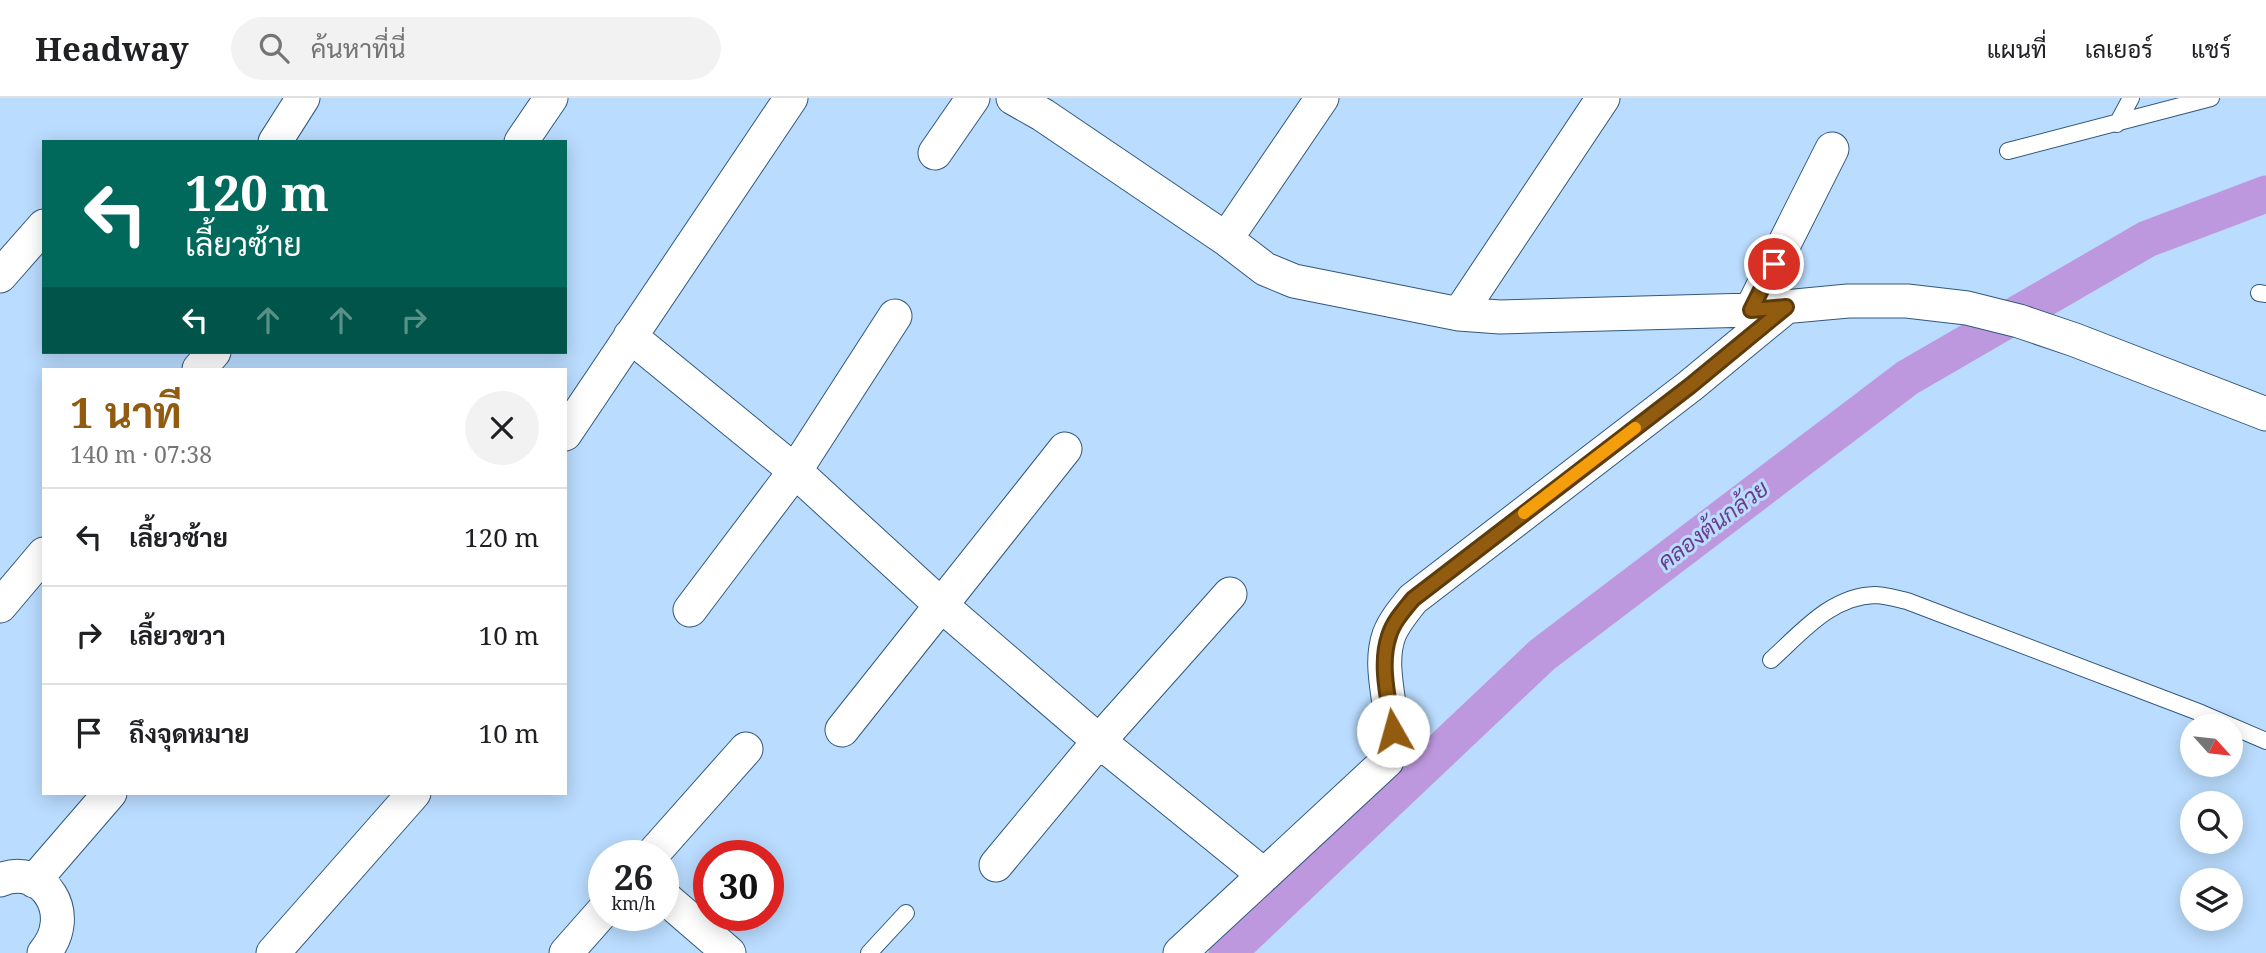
<!DOCTYPE html>
<html lang="th">
<meta charset="utf-8">
<style>
:root{--surface:#fff;--page:#f2f2f2;--text:#202124;--muted:#757577;--line:#e0e0e0;--accent:#915c10}
body{margin:0;font-family:"Noto Serif",Sarabun,serif;background:var(--page);color:var(--text);height:100vh;display:flex;flex-direction:column;font-size:26px;white-space:nowrap}
*{box-sizing:border-box;margin:0}
p{font-size:23px;color:var(--muted)}
.icon{flex:none;width:38px;height:38px;fill:none;stroke:currentColor;stroke-width:2;stroke-linecap:round;stroke-linejoin:round}
.map{position:relative;flex:1;overflow:hidden}
.panel{position:absolute;left:42px;top:270px;width:525px;height:427px;display:flex;flex-direction:column;background:var(--surface);border-radius:0px;box-shadow:0 4px 18px #0003}
.panel>*{flex:none}
.guide{position:absolute;left:42px;top:42px;width:525px;height:214px;border-radius:0px;box-shadow:0 4px 18px #0003;background:#00695c;color:#fff;overflow:hidden}
.needle{width:46px;rotate:117deg}
.tools{position:absolute;left:2180px;top:616px;display:grid;gap:14px}
.tools a{display:grid;place-items:center;width:63px;height:63px;border-radius:50%;background:var(--surface);box-shadow:0 4px 18px #0003;font-size:35px}
.speed{position:absolute;left:588px;top:742px;display:flex;gap:14px;font-size:35px;font-weight:700;text-align:center}
.speed>*{display:grid;place-content:center;width:91px;height:91px;border-radius:50%;background:var(--surface);box-shadow:0 4px 18px #0003;line-height:1}
.speed small{font-size:18px;font-weight:400}
.speed .limit{border:10px solid #d22;background:#fff;color:#111}
.pin{position:absolute;display:grid;place-items:center;width:60px;height:60px;color:#fff;margin:-30px;border:4px solid #fff;border-radius:50%;box-shadow:0 2px 7px #0007}
.me{position:absolute;width:77px;margin:-38px;rotate:353deg;stroke-linejoin:round;filter:drop-shadow(0 0 5px #0008)}
.turn{display:flex;align-items:center;gap:24px;height:147px;padding:0 28px;font-size:32px}
.turn .icon{width:91px;height:91px;stroke-width:2.5}
.turn b{display:block;font-size:49px;line-height:60px}
.lanes{display:flex;align-items:center;height:66px;padding:0 28px;background:#0003;justify-content:center;gap:35px;direction:ltr}
.lanes .off{opacity:.35}
.round{display:grid;place-items:center;flex:none;width:74px;height:74px;border-radius:37px;background:var(--page)}
.summary{display:flex;align-items:center;justify-content:space-between;height:119px;padding:0 28px}
h1{font-size:42px;font-weight:700;line-height:52px;color:var(--accent)}
ul{padding:0;list-style:none}
li{display:flex;align-items:center;gap:21px;height:98px;padding:0 28px;border-top:2px solid var(--line)}
li div{flex:1}
li b{display:block;font-size:26px}
li em{font-style:normal}
header{display:flex;align-items:center;gap:42px;box-sizing:border-box;height:98px;padding:0 35px;background:var(--surface);border-bottom:2px solid var(--line)}
header strong{font-size:33px}
nav{display:flex;gap:38px;margin-inline-start:auto;font-size:24px}
.search{width:490px;height:63px;background:var(--page);display:flex;align-items:center;gap:18px;box-sizing:border-box;padding:0 24px;border-radius:38px;color:var(--muted);font-size:26px}
.map>svg:first-child{display:block}
.lines{fill:none;stroke-linecap:round;stroke-linejoin:round}
.canal{stroke:#be98df;stroke-width:37}
.service-casing{stroke:#32587c;stroke-width:18}
.minor-casing{stroke:#32587c;stroke-width:35}
.service{stroke:#fff;stroke-width:16}
.minor{stroke:#fff;stroke-width:33}
.route-casing{stroke:#5e3c0a;stroke-width:18}
.route{stroke:#915c10;stroke-width:12}
.slow{stroke:#f59e0b;stroke-width:12}
.labels{text-anchor:middle;stroke-width:6;stroke-linejoin:round;paint-order:stroke}
.water-label{font-size:23px;font-style:italic;fill:#6c3c8f;stroke:#badcfe}
</style>
<header>
<strong>Headway</strong>
<div class="search"><svg class="icon" aria-label="search" viewBox="0 0 24 24"><circle cx="10" cy="10" r="6"/><path d="M15 15l6 6"/></svg>ค้นหาที่นี่</div>
<nav><a>แผนที่</a><a>เลเยอร์</a><a>แชร์</a></nav>
</header>
<div class="map">
<svg width="2266" height="855" viewBox="0 0 2266 855">
<rect width="100%" height="100%" fill="#badcfe"/>
<g class="lines">
<path class="canal" d="M 1227,855 L 1542,557 L 1907,280 L 2147,141 L 2266,96"/>
<defs>
<path id="service" d="M 2117,26 L 2131,0
M 2008,53 L 2211,0
M 2259,195 L 2266,196
M 1771,562 C 1801,535 1831,498 1875,497 C 1885,497 1897,501 1907,503 L 2201,615 L 2266,643
M 869,855 L 906,815"/>
<path id="minor" d="M 1013,0 L 1043,17 L 1226,141 L 1265,171 L 1294,183 L 1459,216 L 1500,219 L 1751,212 L 1848,203 L 1907,203 L 1967,210 L 2019,223 L 2075,242 L 2266,316
M 275,44 L 303,0
M 521,44 L 551,0
M 935,55 L 973,0
M 1226,141 L 1322,0
M 0,178 L 44,128
M 1751,212 L 1832,51
M 1459,216 L 1603,0
M 630,238 L 795,373 L 941,507 L 1099,643 L 1264,777
M 199,271 L 214,254
M 565,336 L 791,0
M 0,508 L 44,456
M 690,512 L 795,373 L 895,218
M 842,632 L 1065,351
M 651,758 L 746,651
M 996,767 L 1099,643 L 1230,496
M 0,782 C 44,764 77,817 44,855
M 34,783 L 110,695
M 663,798 L 729,855
M 273,855 L 414,695
M 566,855 L 604,812
M 1180,855 L 1387,663 C 1401,620 1375,577 1389,537 C 1394,524 1404,512 1413,501 L 1690,288 L 1786,209"/>
</defs>
<use href="#service" class="service-casing"/>
<use href="#minor" class="minor-casing"/>
<use href="#service" class="service"/>
<use href="#minor" class="minor"/>
</g>
<g class="lines">
<defs>
<path id="route" d="M 1393,633 C 1389,603 1379,567 1389,538 C 1393,524 1404,512 1413,501 L 1690,288 L 1786,209 L 1751,212 L 1774,166"/>
</defs>
<use href="#route" class="route-casing"/>
<use href="#route" class="route"/>
<path class="slow" d="M 1524,415 L 1635,330"/>
</g>
<g class="labels">
<g class="water-label">
<text transform="translate(1713 427) rotate(-37)" y="8">คลองต้นกล้วย</text>
</g>
</g>
</svg>
<div class="tools">
<a><svg class="needle" viewBox="-14 -14 28 28"><path d="M0-13l5 13h-10z" fill="#e53935"/><path d="M0 13l5-13h-10z" fill="#757577"/></svg></a>
<a><svg class="icon" aria-label="search" viewBox="0 0 24 24"><circle cx="10" cy="10" r="6"/><path d="M15 15l6 6"/></svg></a>
<a><svg class="icon" aria-label="layers" viewBox="0 0 24 24"><path d="M12 4l9 5-9 5-9-5zM3 14l9 5 9-5"/></svg></a>
</div>
<div class="speed"><div>26<small>km/h</small></div><div class="limit">30</div></div>
<div class="pin" style="left:1774px;top:166px;background:#d93025"><svg class="icon" aria-label="arrive" viewBox="0 0 24 24"><path d="M6 21V4h12l-3 4 3 4H6"/></svg></div>
<svg class="me" style="left:1393px;top:633px" viewBox="-20 -20 40 40"><circle r="19" fill="#fff"/><path d="M0-13L10 11 0 6-10 11z" fill="#915c10"/></svg>
<div class="guide">
<div class="turn"><svg class="icon" aria-label="left" viewBox="0 0 24 24"><path d="M17 20v-9H6M10 6l-5 5 5 5"/></svg><div><b>120 m</b>เลี้ยวซ้าย</div></div>
<div class="lanes"><svg class="icon" aria-label="left" viewBox="0 0 24 24"><path d="M17 20v-9H6M10 6l-5 5 5 5"/></svg><svg class="icon off" aria-label="ahead" viewBox="0 0 24 24"><path d="M12 20V5M6 11l6-6 6 6"/></svg><svg class="icon off" aria-label="ahead" viewBox="0 0 24 24"><path d="M12 20V5M6 11l6-6 6 6"/></svg><svg class="icon off" aria-label="right" viewBox="0 0 24 24"><path d="M7 20v-9h11M14 6l5 5-5 5"/></svg></div>
</div>
<section class="panel">
<div class="summary"><div><h1>1 นาที</h1><p>140 m · 07:38</p></div><a class="round"><svg class="icon" aria-label="close" viewBox="0 0 24 24"><path d="M6 6l12 12M18 6L6 18"/></svg></a></div>
<ul>
<li><svg class="icon" aria-label="left" viewBox="0 0 24 24"><path d="M17 20v-9H6M10 6l-5 5 5 5"/></svg><div><b>เลี้ยวซ้าย</b></div><em>120 m</em></li>
<li><svg class="icon" aria-label="right" viewBox="0 0 24 24"><path d="M7 20v-9h11M14 6l5 5-5 5"/></svg><div><b>เลี้ยวขวา</b></div><em>10 m</em></li>
<li><svg class="icon" aria-label="arrive" viewBox="0 0 24 24"><path d="M6 21V4h12l-3 4 3 4H6"/></svg><div><b>ถึงจุดหมาย</b></div><em>10 m</em></li>
</ul>
</section>
</div>
